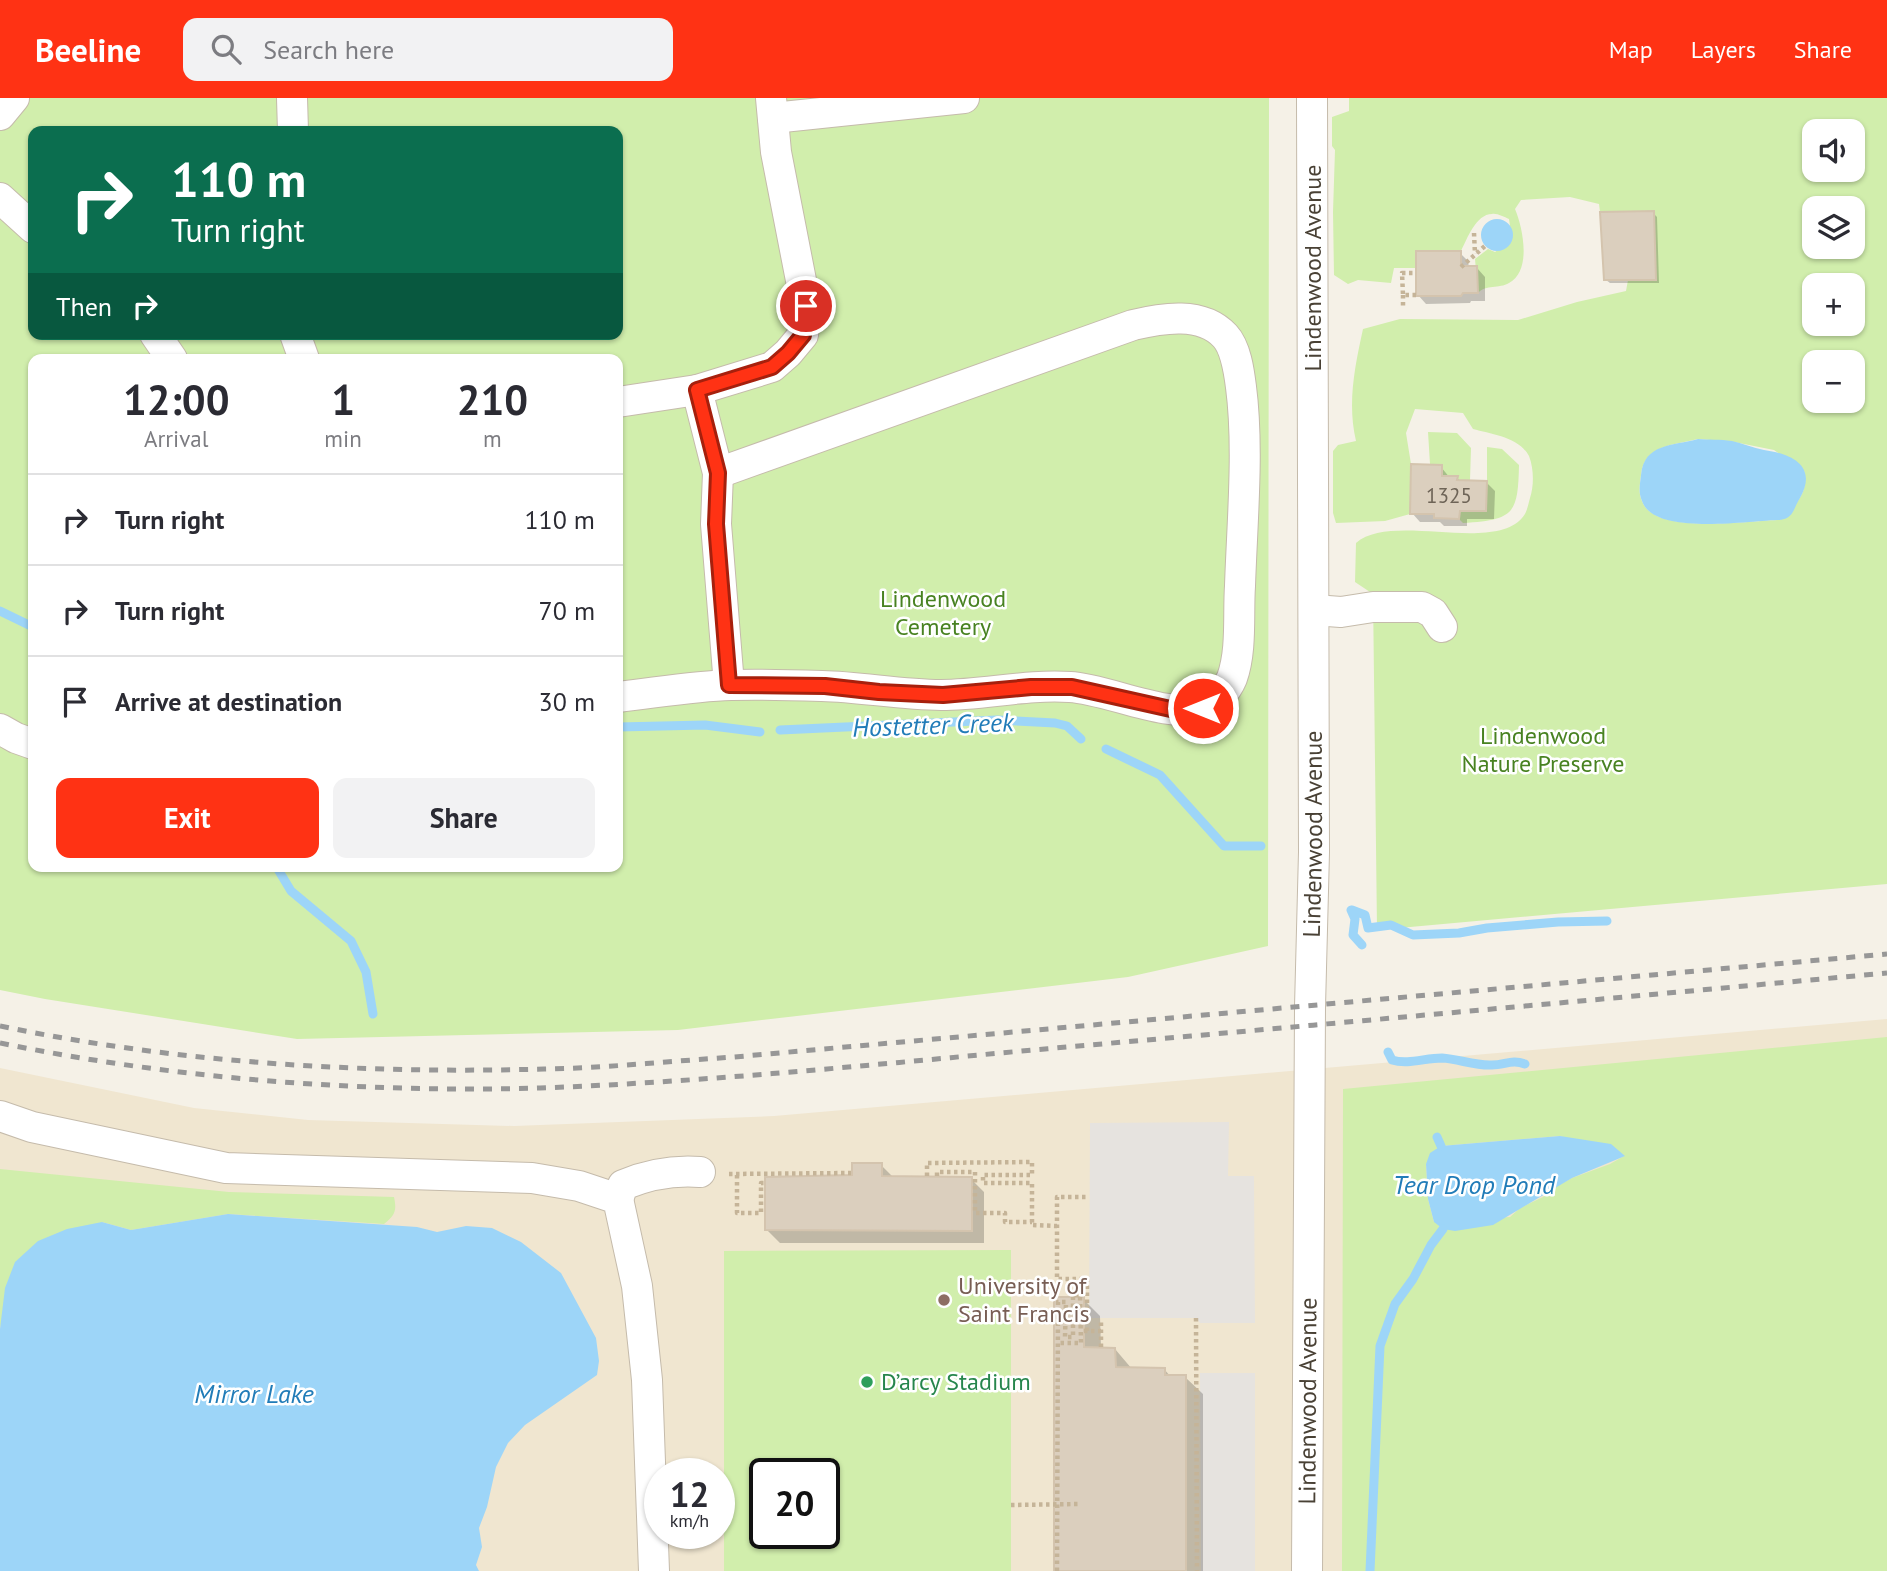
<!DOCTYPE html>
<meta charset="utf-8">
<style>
:root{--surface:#fff;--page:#f2f2f3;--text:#2b2b33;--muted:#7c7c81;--line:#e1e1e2;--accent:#ff3214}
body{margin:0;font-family:"PT Sans",sans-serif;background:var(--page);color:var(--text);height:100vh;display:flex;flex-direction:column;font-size:26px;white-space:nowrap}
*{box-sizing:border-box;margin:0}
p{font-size:23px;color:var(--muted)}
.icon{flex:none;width:38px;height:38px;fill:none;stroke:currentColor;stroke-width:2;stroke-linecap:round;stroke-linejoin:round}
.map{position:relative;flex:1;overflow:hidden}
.sheet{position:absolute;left:28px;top:256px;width:595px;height:518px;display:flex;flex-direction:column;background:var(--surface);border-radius:14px;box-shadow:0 2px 5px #0004}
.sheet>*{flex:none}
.guide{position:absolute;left:28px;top:28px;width:595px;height:214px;border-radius:14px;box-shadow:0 2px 5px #0004;background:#0b6e4f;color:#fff;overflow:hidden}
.fabs{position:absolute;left:1802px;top:21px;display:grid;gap:14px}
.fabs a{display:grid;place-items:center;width:63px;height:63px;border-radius:14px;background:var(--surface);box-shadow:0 2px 5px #0004;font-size:35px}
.speed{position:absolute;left:644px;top:1360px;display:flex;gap:14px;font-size:35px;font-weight:700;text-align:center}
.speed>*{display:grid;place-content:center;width:91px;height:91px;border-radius:50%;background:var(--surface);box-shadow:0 2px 5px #0004;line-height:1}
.speed small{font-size:18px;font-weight:400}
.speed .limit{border:4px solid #111;border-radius:10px;background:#fff;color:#111}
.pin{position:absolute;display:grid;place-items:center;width:60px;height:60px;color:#fff;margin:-30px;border:4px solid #fff;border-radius:50%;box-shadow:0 2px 7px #0007}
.me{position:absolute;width:77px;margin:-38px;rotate:270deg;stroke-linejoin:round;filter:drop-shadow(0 0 5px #0008)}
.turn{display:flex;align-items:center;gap:24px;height:147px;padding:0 28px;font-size:32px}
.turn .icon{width:91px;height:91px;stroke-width:2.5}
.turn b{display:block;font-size:49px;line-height:60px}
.then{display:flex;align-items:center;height:66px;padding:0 28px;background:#0003;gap:14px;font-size:26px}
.eta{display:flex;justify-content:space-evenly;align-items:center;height:119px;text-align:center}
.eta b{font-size:42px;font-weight:700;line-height:49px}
.cta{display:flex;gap:14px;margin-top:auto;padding:14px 28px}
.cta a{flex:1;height:80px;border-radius:14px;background:var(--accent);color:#fff;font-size:28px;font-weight:700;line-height:80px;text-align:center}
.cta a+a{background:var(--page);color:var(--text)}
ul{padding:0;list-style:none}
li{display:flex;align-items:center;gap:21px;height:91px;padding:0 28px;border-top:2px solid var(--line)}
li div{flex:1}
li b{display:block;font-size:26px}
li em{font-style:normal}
header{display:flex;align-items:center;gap:42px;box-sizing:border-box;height:98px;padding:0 35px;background:var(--accent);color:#fff}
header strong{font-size:33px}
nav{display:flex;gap:38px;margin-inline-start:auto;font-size:24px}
.search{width:490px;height:63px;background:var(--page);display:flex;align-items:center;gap:18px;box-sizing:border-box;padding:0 24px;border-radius:14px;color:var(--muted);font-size:26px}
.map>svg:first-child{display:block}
.education{fill:#f0e6d0;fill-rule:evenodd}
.green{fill:#d1eeac;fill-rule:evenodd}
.parking{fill:#e6e3df}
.water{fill:#9dd5f8}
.shadow{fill:#0003}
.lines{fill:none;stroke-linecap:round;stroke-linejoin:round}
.stream{stroke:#9dd5f8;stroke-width:9}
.building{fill:#dbcfbe;stroke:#d4c4ae;stroke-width:2}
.minor-casing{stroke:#c5bbab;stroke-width:32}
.path{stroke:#c5b498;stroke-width:4.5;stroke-dasharray:3.5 3.5;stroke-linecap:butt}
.minor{stroke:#fff;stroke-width:30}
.rail{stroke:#979797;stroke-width:5;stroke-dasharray:9 9;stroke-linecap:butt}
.route-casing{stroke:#a6200d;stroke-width:18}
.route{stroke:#ff3214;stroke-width:12}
.education-dot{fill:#8d6e63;stroke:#fff;stroke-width:2.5}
.leisure-dot{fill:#2e9e5b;stroke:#fff;stroke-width:2.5}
.labels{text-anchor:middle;stroke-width:5;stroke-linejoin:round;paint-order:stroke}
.number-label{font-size:21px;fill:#6e6457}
.street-label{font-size:24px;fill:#494135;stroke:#fff}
.park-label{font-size:24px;fill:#488221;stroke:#fff}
.education-label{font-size:24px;fill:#785e54;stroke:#fff;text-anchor:start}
.leisure-label{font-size:24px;fill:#27864d;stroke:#fff;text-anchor:start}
.water-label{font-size:26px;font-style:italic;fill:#217cb8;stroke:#fff}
</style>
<header>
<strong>Beeline</strong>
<div class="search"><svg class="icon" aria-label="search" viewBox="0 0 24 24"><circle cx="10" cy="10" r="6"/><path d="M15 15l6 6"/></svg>Search here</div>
<nav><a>Map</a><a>Layers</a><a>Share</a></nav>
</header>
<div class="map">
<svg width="1887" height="1473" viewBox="0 0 1887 1473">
<rect width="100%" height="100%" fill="#f5f1e7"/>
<path class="education" d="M 1887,921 L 1887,1473 L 0,1473 L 0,970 L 194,1010 L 308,1022 L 514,1028 L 774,1018 ZM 660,1376 L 719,1376 L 719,1435 L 660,1435 ZM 765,1376 L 824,1376 L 824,1435 L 765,1435 Z"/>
<path class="green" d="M 0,0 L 1269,0 L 1268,848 L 1128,879 L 678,932 L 297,941 L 45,901 L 0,892 ZM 33,33 L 618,33 L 618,236 L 33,236 ZM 33,261 L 618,261 L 618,768 L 33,768 Z
M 1349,0 L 1887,0 L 1887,786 L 1377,832 L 1373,496 L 1355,484 L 1356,445 C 1391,414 1491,455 1522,420 C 1527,415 1528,407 1530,400 C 1534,388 1534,371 1529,358 C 1519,339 1491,336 1473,331 L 1463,315 L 1415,311 L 1406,335 L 1411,366 L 1410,416 L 1385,423 L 1336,425 L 1333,415 L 1333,353 L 1338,347 L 1356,343 C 1347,305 1355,268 1363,231 L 1400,221 L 1518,222 L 1577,204 L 1626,193 L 1628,182 L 1655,182 L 1654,114 L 1600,114 L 1599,106 L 1570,99 L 1521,102 L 1515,111 C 1523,130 1532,173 1509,185 C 1499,191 1486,186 1478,195 L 1475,161 L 1488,151 L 1495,154 L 1512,142 L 1509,121 C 1504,119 1497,115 1492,116 C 1476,116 1467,141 1461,153 L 1416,154 L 1416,170 L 1394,170 L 1391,185 L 1358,182 L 1348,186 L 1334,177 L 1333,114 L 1335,52 L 1332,48 L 1332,19 L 1349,13 ZM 1815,33 L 1853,33 L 1853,72 L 1815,72 ZM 1815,110 L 1853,110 L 1853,149 L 1815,149 ZM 1815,187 L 1853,187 L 1853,226 L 1815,226 ZM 1815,264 L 1853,264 L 1853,303 L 1815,303 ZM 1698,341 L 1734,344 L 1774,352 L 1804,373 C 1809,396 1795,407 1780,422 C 1751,422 1654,438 1642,403 C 1638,395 1640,386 1641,377 C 1644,347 1674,347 1698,341 Z
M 1428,334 L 1457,335 L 1471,350 L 1470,382 L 1457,382 L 1457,378 L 1442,378 L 1442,367 L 1430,366 Z
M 1487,349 L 1502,351 L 1519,367 C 1518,416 1514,422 1463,425 L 1459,421 L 1460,413 L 1487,383 Z
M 1887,939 L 1887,1473 L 1342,1473 L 1343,991 ZM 1560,1038 L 1624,1058 L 1610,1066 L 1572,1080 L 1553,1090 L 1543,1099 L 1520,1110 L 1510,1119 L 1434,1124 L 1428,1101 L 1426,1066 L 1441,1048 Z
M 0,1071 L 229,1094 L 394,1099 C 397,1113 395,1117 384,1126 L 228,1116 L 131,1132 L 102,1124 L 1,1226 L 0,1231 Z
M 1011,1152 L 1011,1473 L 724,1473 L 724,1153 ZM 765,1376 L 824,1376 L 824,1435 L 765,1435 Z"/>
<path class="parking" d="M 1229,1024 L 1228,1078 L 1254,1078 L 1255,1225 L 1200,1225 L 1196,1220 L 1089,1220 L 1090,1025 Z
M 1200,1275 L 1255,1275 L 1255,1473 L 1201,1473 Z"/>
<path class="water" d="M1481 137a16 16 0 1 1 32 0a16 16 0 1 1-32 0Z
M 1698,341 C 1709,342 1720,341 1732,343 C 1742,345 1753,350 1764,352 C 1792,356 1818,368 1800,400 C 1793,411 1794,420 1780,422 C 1751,422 1654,439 1642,403 C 1638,394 1640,386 1641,377 C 1644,345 1673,348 1698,341 Z
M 1560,1038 L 1611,1046 L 1625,1058 L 1572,1080 L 1493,1127 L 1455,1133 L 1443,1131 L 1434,1124 L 1428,1101 L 1426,1066 L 1430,1055 L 1441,1048 Z
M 228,1116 L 417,1129 L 437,1134 L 466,1128 L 492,1130 L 521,1144 L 561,1175 L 596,1240 L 599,1263 L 597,1277 L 525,1327 L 508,1345 L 496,1369 L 487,1409 L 479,1430 L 482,1449 L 476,1467 L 479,1473 L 0,1473 L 0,1231 L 5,1190 L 15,1164 L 38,1143 L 67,1131 L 102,1124 L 131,1132 Z"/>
<path class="shadow" d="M 1653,115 L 1657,119 L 1659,185 L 1610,185 L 1606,182 Z
M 1460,155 L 1468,163 L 1469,170 L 1477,170 L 1485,179 L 1485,203 L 1471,203 L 1470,205 L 1426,206 L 1418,197 Z
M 1441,369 L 1450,380 L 1457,380 L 1461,384 L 1486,384 L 1495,393 L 1494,421 L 1467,421 L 1467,428 L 1444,428 L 1440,424 L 1420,424 L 1412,415 Z
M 881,1067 L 894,1080 L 971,1081 L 984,1094 L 984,1145 L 780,1145 L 767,1132 L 854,1079 Z
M 1083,1201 L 1100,1218 L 1101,1251 L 1115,1251 L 1132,1271 L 1164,1271 L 1171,1279 L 1185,1279 L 1203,1296 L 1203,1473 L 1056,1473 Z"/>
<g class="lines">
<path class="stream" d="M 0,513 L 33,529
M 618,629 L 705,627 L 760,634
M 780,632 L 997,622 L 1055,625 L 1067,628 L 1081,641
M 1106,651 L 1160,677 L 1224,748 L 1261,748
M 276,768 L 291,793 L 351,843 L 366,874 L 373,916
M 1351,812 L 1355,821 L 1353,837 L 1362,847
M 1352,812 L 1365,817 L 1368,830 L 1391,827 L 1413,837 L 1459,835 L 1487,830 L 1558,824 L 1607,823
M 1388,954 L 1392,962 C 1408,967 1425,960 1442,960 C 1459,961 1475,968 1492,967 C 1505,967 1512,961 1525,966
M 1437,1039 L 1441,1048
M 1370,1473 L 1380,1248 L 1395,1206 L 1413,1181 L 1431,1147 L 1443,1131"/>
</g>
<path class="building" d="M 1654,113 L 1656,182 L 1604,182 L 1600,114 Z
M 1416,153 L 1461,153 L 1461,168 L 1477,168 L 1478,195 L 1463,195 L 1461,198 L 1416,198 Z
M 1411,366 L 1442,367 L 1442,378 L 1458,378 L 1457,382 L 1487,383 L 1486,413 L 1460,413 L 1459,421 L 1434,420 L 1434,416 L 1410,416 Z
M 852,1065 L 882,1065 L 882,1078 L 972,1079 L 972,1133 L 765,1132 L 765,1079 L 852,1077 Z
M 1054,1199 L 1084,1199 L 1084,1249 L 1115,1250 L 1116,1269 L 1165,1270 L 1165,1277 L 1186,1277 L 1186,1473 L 1054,1473 Z"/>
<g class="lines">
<defs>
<g id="minor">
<path d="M 292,0 L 293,33"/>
<path d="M 0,17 L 14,0"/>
<path d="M 773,20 L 964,0"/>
<path d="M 0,100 L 33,130"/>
<path d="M 155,236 L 172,261"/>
<path d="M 295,236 L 304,261"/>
<path d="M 618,304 L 697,292"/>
<path d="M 1314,512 L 1341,514 L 1373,509 L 1422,509 L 1433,515 L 1442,529"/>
<path d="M 729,587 L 716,426 L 718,375 L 697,292 L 772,269 L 788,255 L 803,237 L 806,208 L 776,54 L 771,0"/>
<path d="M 618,599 C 655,595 693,588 731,587 C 761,586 792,587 822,588 C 862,589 901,597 941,597 C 984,597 1027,586 1070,589 C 1107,591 1168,621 1203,610 C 1216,605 1227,592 1232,580 C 1242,552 1238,517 1240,488 C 1242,426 1249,350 1241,289 C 1239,273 1236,250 1225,238 C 1202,213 1162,220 1133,227 L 718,375"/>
<path d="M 0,631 L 16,640 L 33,646"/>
<path d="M 0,1018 L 32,1029 L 226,1070 L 532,1080 L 579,1088 L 618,1101 L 637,1188 L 647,1282 L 654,1473"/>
<path d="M 618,1101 L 623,1087 C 647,1077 674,1072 700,1074"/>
<path id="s1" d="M 1307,1473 L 1310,909 L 1314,754 L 1312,0"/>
</g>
</defs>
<use href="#minor" class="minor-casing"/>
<path class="path" d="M 1474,135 L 1475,156
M 1461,169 L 1485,148
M 1403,197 L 1403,208
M 1416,197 L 1403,197 L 1402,175 L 1416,175
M 729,1076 L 851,1075
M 737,1077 L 737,1115 L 761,1115 L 761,1085 L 765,1085
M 927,1078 L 927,1065 L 1032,1064 L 1032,1077 L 983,1077 L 983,1085 L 1032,1085 L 1032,1127 L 1057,1128
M 937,1078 L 937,1074 L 975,1074 L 975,1115 L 1005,1115 L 1005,1124 L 1032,1124
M 1196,1220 L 1197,1473
M 1084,1233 L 1101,1233
M 1087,1233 L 1087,1181 L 1057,1181 L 1057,1099 L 1089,1099
M 1101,1249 L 1101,1221
M 1011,1407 L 1079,1406
M 1057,1473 L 1058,1204 L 1066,1204 L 1065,1239 L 1073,1239 L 1073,1197 L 1080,1197 L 1081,1245 L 1058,1245"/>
<use href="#minor" class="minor"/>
<path class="rail" d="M 0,928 C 178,965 362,976 544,971 C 607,970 671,963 734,959 L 1887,856
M 0,945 C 176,981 360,995 540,990 C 705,984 869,967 1033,952 C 1318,927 1603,901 1887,875"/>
</g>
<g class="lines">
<defs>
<path id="route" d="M 806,208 L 803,237 L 788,255 L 772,269 L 697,292 L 718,375 L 716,426 L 729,587 L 825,588 L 879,594 L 943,597 L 1031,589 L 1072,589 L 1175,612 L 1203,610"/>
</defs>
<use href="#route" class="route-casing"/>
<use href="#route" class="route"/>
</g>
<circle class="education-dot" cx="944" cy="1202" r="7"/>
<circle class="leisure-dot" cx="867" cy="1284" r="7"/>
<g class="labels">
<g class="number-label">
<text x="1449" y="405">1325</text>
</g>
<g class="street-label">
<text transform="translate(1313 170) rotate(-90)" y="8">Lindenwood Avenue</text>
<text dy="8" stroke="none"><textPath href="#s1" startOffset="737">Lindenwood Avenue</textPath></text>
<text dy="8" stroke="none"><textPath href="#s1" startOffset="170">Lindenwood Avenue</textPath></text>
</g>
<g class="park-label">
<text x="943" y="509">Lindenwood<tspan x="943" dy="28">Cemetery</tspan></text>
<text x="1543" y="646">Lindenwood<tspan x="1543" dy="28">Nature Preserve</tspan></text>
</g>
<g class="education-label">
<text x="958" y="1196">University of<tspan x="958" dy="28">Saint Francis</tspan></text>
</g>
<g class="leisure-label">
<text x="881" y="1292">D’arcy Stadium</text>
</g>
<g class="water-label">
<text transform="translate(933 627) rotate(-2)" y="9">Hostetter Creek</text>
<text x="1474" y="1096">Tear Drop Pond</text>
<text x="254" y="1305">Mirror Lake</text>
</g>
</g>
</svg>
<div class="fabs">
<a><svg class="icon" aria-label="sound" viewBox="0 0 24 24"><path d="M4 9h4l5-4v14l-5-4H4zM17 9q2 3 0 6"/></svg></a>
<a><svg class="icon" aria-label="layers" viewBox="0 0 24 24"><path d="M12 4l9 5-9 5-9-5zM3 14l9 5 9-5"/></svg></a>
<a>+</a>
<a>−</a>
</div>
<div class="speed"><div>12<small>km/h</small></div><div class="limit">20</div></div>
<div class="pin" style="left:806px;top:208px;background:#d93025"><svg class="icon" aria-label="arrive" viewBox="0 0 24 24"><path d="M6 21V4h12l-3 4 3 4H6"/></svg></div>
<svg class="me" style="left:1203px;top:610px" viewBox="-20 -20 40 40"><circle r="17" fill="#ff3214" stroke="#fff" stroke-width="3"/><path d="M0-11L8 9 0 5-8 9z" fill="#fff"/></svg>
<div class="guide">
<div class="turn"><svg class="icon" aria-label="right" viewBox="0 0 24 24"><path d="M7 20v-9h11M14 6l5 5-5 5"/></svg><div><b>110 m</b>Turn right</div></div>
<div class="then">Then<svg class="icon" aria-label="right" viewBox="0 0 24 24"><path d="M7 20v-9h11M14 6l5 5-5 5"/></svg></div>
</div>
<section class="sheet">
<div class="eta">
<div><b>12:00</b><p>Arrival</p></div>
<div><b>1</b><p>min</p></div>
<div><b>210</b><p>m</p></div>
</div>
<ul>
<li><svg class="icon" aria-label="right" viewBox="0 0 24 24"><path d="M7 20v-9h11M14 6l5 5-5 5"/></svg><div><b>Turn right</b></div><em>110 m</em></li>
<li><svg class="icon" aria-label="right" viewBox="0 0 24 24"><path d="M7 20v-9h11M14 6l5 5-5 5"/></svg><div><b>Turn right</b></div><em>70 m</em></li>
<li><svg class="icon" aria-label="arrive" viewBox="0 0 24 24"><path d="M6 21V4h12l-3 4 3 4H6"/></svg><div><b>Arrive at destination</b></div><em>30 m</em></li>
</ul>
<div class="cta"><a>Exit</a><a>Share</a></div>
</section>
</div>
